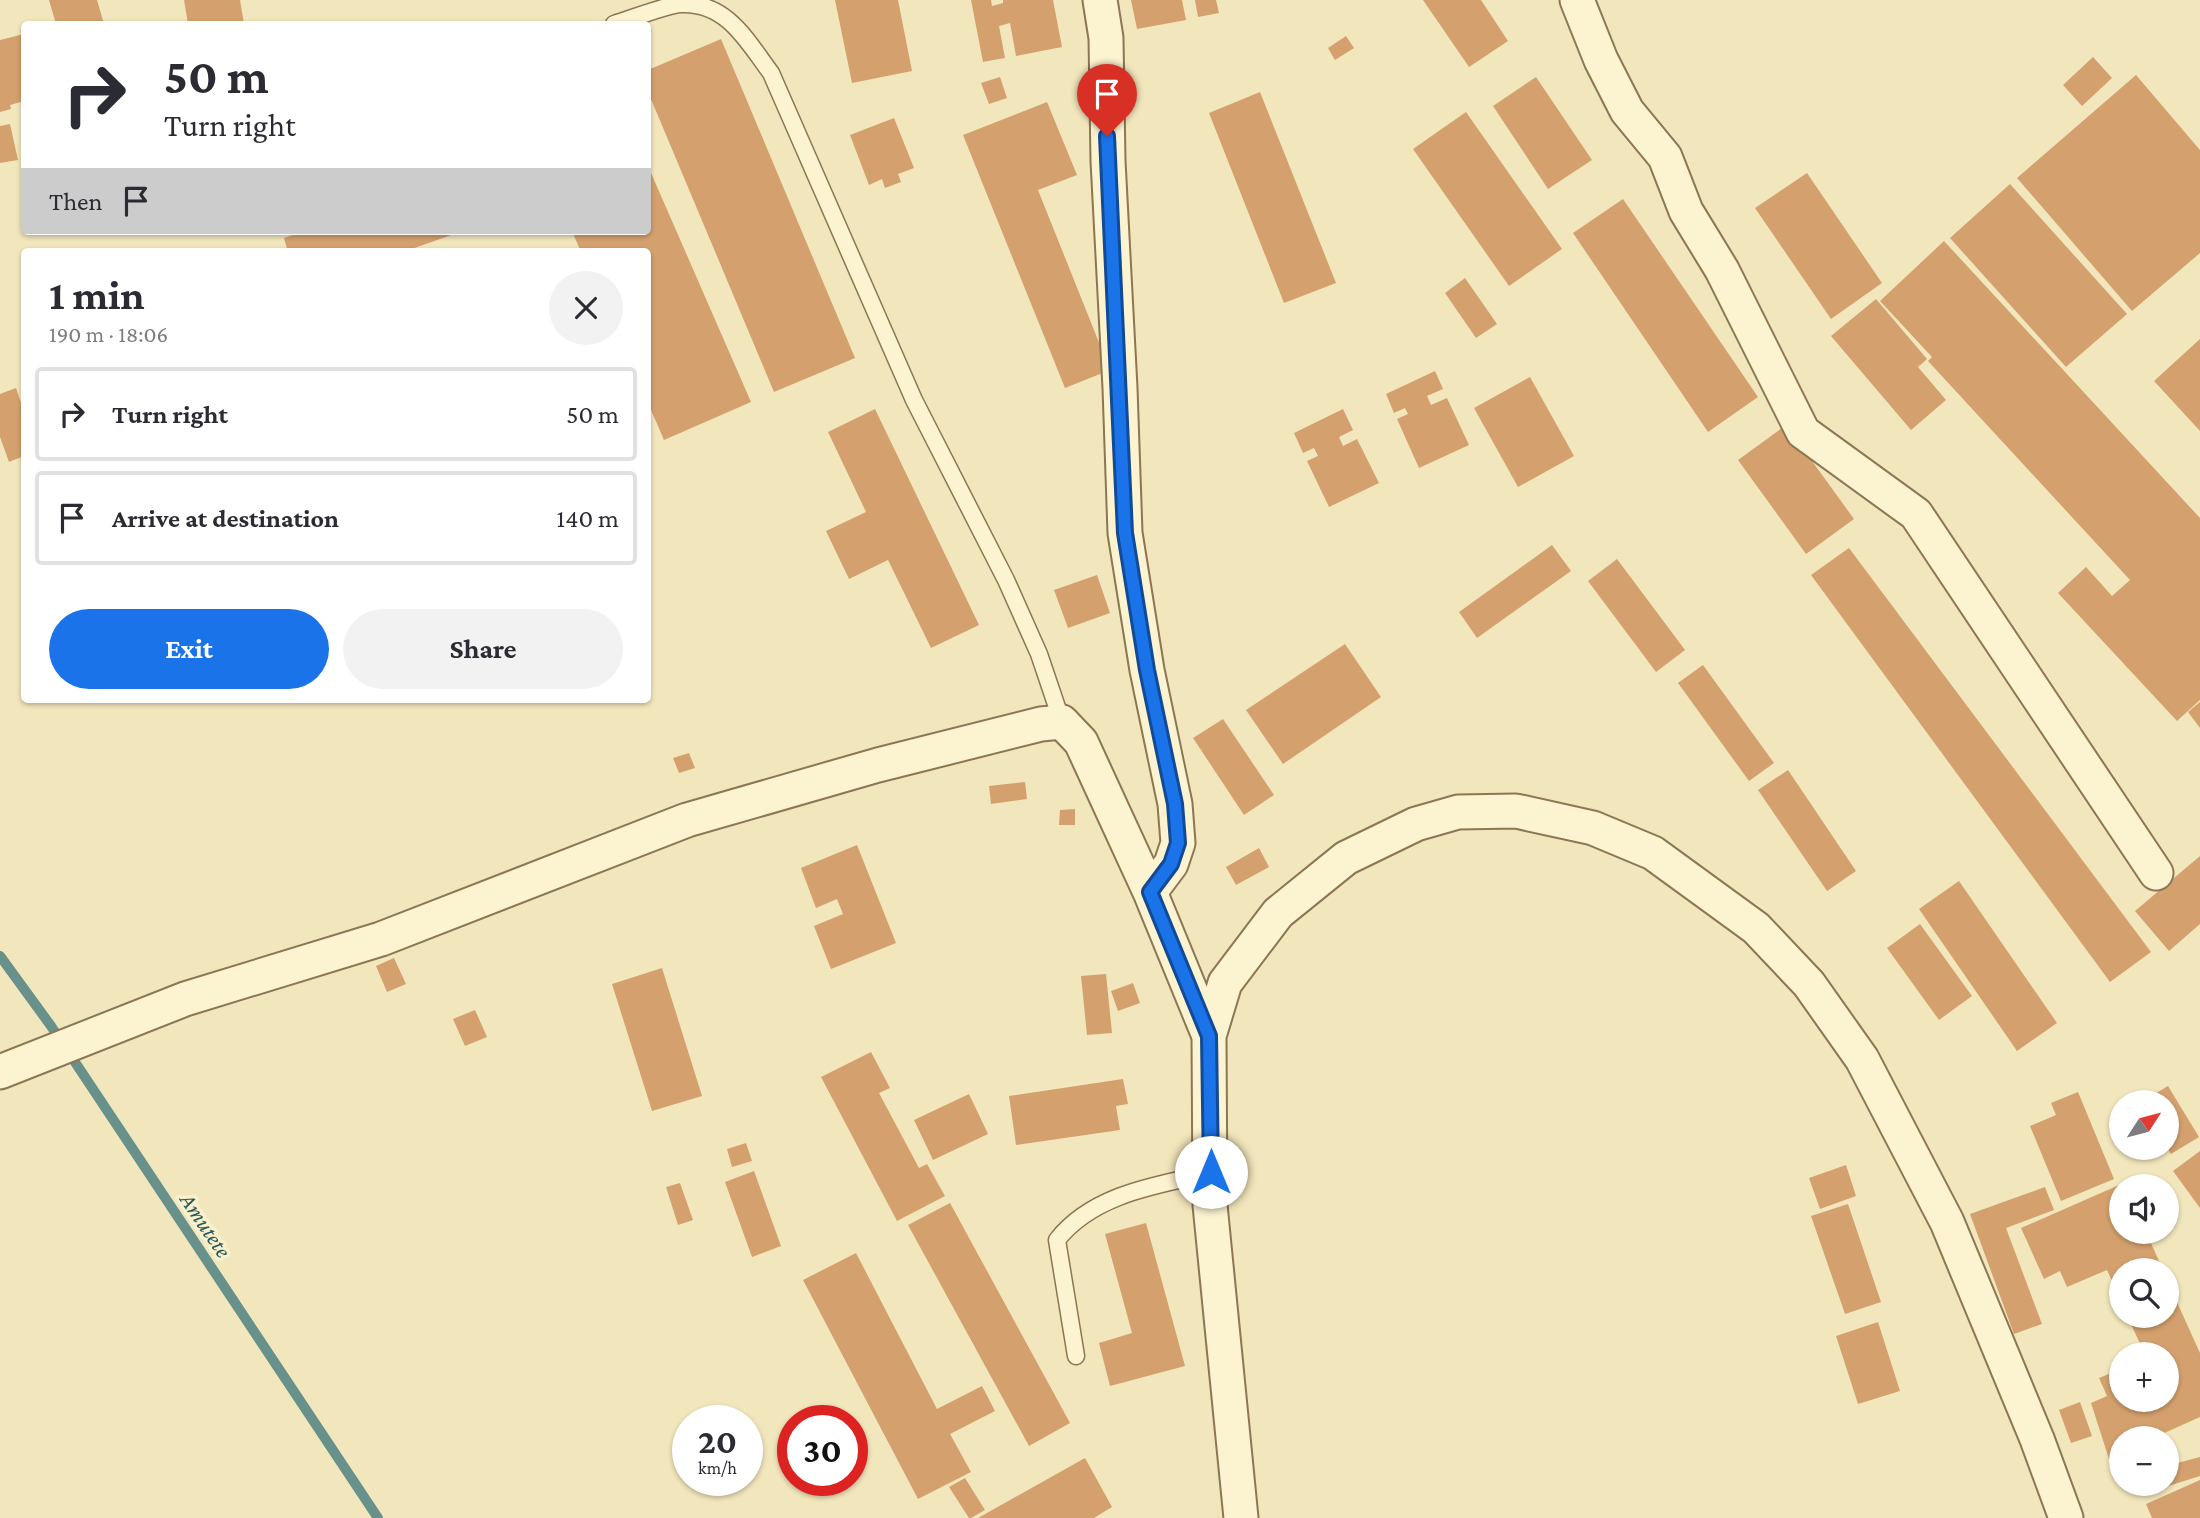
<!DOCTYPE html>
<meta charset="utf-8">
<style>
:root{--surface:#fff;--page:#f2f2f3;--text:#2b2b33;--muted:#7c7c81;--line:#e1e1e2;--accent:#1a73e8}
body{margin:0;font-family:"Crimson Pro",serif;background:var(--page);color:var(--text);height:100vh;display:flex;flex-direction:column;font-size:26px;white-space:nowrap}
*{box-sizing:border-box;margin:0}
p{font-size:23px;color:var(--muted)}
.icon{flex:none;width:38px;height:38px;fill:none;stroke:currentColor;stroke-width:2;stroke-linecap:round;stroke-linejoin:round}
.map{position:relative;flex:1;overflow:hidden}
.details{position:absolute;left:21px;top:248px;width:630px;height:455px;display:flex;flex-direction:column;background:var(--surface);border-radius:7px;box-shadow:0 2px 5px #0004}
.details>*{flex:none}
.top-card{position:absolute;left:21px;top:21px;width:630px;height:214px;border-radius:7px;box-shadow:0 2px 5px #0004;background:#fff;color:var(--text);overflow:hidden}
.needle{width:46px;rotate:54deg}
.tools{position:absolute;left:2109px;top:1090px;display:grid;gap:14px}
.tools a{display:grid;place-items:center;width:70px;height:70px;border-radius:50%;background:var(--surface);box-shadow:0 2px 5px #0004;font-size:35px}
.speed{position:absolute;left:672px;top:1405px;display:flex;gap:14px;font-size:35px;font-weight:700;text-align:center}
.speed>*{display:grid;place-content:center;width:91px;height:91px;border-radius:50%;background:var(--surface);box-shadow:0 2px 5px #0004;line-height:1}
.speed small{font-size:18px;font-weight:400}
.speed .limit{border:10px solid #d22;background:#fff;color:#111}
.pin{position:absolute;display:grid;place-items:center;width:60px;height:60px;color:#fff;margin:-72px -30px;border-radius:50% 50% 50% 0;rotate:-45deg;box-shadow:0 0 7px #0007}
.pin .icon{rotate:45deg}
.me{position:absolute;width:77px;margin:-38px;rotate:0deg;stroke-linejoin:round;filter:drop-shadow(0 0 5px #0008)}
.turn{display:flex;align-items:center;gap:24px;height:147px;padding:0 28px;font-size:32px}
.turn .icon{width:91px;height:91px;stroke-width:2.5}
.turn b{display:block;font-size:49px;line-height:60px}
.then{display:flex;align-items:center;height:66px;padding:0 28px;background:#0003;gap:14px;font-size:26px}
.round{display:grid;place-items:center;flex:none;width:74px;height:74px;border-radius:37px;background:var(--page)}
.summary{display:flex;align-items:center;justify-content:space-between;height:119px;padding:0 28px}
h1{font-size:42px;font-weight:700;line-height:52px}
.primary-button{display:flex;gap:14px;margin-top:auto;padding:14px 28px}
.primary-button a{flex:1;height:80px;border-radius:42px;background:var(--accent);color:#fff;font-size:28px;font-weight:700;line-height:80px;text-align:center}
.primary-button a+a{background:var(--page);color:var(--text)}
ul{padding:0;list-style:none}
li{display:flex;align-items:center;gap:21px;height:94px;margin:0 14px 10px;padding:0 14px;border:4px solid var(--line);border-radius:7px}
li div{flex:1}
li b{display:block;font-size:26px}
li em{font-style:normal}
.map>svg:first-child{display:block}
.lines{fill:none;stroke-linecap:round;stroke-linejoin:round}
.stream{stroke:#67918a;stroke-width:10}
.building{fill:#d4a16e}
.service-casing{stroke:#8c7654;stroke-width:19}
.minor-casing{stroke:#8c7654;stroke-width:37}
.service{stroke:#fcf3d0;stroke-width:16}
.minor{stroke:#fcf3d0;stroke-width:33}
.route-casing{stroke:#114b97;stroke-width:18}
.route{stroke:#1a73e8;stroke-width:12}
.labels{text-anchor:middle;stroke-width:7;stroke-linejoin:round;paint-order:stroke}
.water-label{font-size:23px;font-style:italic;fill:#285a5b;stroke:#f9f0cc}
</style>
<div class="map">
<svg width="2200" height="1518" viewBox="0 0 2200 1518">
<rect width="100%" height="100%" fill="#f2e6bc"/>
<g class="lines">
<path class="stream" d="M 0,956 L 51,1026 L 378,1518"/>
</g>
<path class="building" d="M 49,0 L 97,0 L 104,24 L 56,24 Z
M 184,0 L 240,0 L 244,24 L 188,24 Z
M 835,0 L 898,0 L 912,71 L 852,83 Z
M 971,0 L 991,0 L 992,6 L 1003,3 L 1003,0 L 1053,0 L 1062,47 L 1016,56 L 1010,23 L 999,26 L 1005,58 L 983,62 Z
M 1131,0 L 1182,0 L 1186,20 L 1137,29 Z
M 1195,0 L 1216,0 L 1219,13 L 1198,17 Z
M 1423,0 L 1481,0 L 1508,41 L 1469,67 Z
M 24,34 L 24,101 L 10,105 L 11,109 L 0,112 L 0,40 Z
M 1346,36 L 1354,48 L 1335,60 L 1328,48 Z
M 721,39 L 855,358 L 774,392 L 648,92 L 648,70 Z
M 2093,57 L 2112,78 L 2082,106 L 2063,85 Z
M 2136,75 L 2200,150 L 2200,253 L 2132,311 L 2017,178 Z
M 1000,77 L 1007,98 L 989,104 L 981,83 Z
M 1536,77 L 1592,160 L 1548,189 L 1493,106 Z
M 1260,92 L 1336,283 L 1284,303 L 1209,113 Z
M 1047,102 L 1077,175 L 1038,190 L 1110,370 L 1065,388 L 963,135 Z
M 1466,112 L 1562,249 L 1509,286 L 1413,149 Z
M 894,118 L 914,168 L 898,174 L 901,182 L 885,188 L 882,179 L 869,185 L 850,135 Z
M 10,124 L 18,160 L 0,163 L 0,126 Z
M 648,166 L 751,402 L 664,440 L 648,403 L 648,252 L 581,252 L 572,231 L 648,231 Z
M 1807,173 L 1882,283 L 1831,319 L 1755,208 Z
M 2010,184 L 2127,314 L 2066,367 L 1950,238 Z
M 1623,199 L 1758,397 L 1708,432 L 1573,233 Z
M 305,231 L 463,231 L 403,252 L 288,252 L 284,238 Z
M 1944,241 L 2200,518 L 2200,700 L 2177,721 L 2058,593 L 2086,567 L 2112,596 L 2130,580 L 1928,361 L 1932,357 L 1880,301 Z
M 1465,278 L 1497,324 L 1476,338 L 1445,293 Z
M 1876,299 L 1927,359 L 1918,367 L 1946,400 L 1911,430 L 1831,336 Z
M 2200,339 L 2200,431 L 2154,381 Z
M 1435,371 L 1443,389 L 1427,396 L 1431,405 L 1447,398 L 1469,445 L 1419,468 L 1397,419 L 1408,414 L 1405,408 L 1394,413 L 1386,394 Z
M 1530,377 L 1574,456 L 1518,487 L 1474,408 Z
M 16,388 L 24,412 L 24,456 L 9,462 L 0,437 L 0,394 Z
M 875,409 L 979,625 L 931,648 L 888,560 L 849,579 L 826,531 L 866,512 L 828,432 Z
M 1343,409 L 1353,430 L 1339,437 L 1343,446 L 1357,439 L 1379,483 L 1329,507 L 1307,461 L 1318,456 L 1314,448 L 1303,453 L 1294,433 Z
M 1786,425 L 1854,519 L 1806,554 L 1738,460 Z
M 1552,545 L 1571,571 L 1477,638 L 1459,612 Z
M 1849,548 L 2151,952 L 2110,982 L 1811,575 Z
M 1617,559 L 1685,650 L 1656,672 L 1588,581 Z
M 1097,575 L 1110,613 L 1068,628 L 1054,590 Z
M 1345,644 L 1381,697 L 1283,764 L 1246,710 Z
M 1703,665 L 1774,763 L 1749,781 L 1678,683 Z
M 2200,702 L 2200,728 L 2188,712 Z
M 1223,719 L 1274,795 L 1244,815 L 1193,738 Z
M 689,753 L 695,768 L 679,773 L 673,758 Z
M 1788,770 L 1856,871 L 1827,891 L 1758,790 Z
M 1025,782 L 1027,799 L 991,804 L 989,786 Z
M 1075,809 L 1075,825 L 1059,825 L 1060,810 Z
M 857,845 L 896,943 L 831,969 L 814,926 L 843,914 L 837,899 L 816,908 L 801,868 Z
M 1259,848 L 1269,867 L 1236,885 L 1226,867 Z
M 2200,856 L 2200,924 L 2169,951 L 2135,911 Z
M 1959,881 L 2057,1023 L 2017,1051 L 1919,909 Z
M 1920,924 L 1972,996 L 1939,1020 L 1887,948 Z
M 394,958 L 406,984 L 387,992 L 376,966 Z
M 662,968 L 702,1096 L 652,1111 L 612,984 Z
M 1106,974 L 1112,1033 L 1087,1035 L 1081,976 Z
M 1133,983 L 1140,1003 L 1118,1011 L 1111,991 Z
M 475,1010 L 487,1037 L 465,1046 L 453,1019 Z
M 871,1052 L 890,1088 L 879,1093 L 919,1168 L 927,1164 L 945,1196 L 897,1221 L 821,1077 Z
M 1123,1079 L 1128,1104 L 1116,1106 L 1120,1130 L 1016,1145 L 1009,1096 Z
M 2168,1086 L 2199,1137 L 2171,1154 L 2166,1146 L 2166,1102 L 2141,1102 Z
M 2078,1092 L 2114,1179 L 2061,1201 L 2030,1126 L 2056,1115 L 2051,1103 Z
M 969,1094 L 988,1134 L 933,1160 L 914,1120 Z
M 746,1143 L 752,1161 L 732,1167 L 727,1149 Z
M 2200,1151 L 2200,1208 L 2173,1171 Z
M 1846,1165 L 1856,1196 L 1820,1209 L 1809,1178 Z
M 754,1171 L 781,1246 L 752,1257 L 725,1182 Z
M 2135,1178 L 2139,1186 L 2121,1186 L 2121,1232 L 2146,1232 L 2163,1270 L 2121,1270 L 2121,1301 L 2107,1270 L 2067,1287 L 2060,1271 L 2044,1279 L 2021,1228 Z
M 680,1183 L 693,1220 L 678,1225 L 666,1187 Z
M 2045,1187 L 2054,1210 L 2006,1228 L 2042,1324 L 2014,1334 L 1970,1214 Z
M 950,1203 L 1070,1423 L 1029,1446 L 908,1225 Z
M 1848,1204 L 1881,1302 L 1845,1314 L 1811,1216 Z
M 1146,1223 L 1185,1366 L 1110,1386 L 1099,1343 L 1132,1333 L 1105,1234 Z
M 856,1253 L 937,1409 L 982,1386 L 995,1411 L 950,1434 L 971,1472 L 918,1499 L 803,1280 Z
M 2166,1278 L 2200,1353 L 2200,1417 L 2153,1438 L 2121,1438 L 2121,1453 L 2109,1459 L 2091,1403 L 2107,1396 L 2099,1378 L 2121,1369 L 2121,1400 L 2166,1400 L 2166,1354 L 2145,1354 L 2127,1316 L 2166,1316 Z
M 1878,1322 L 1900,1391 L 1858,1404 L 1836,1336 Z
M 2080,1402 L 2092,1436 L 2071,1443 L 2059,1410 Z
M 2200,1457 L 2200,1476 L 2159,1489 L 2158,1484 L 2166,1484 L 2166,1466 Z
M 1085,1458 L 1112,1507 L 1094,1518 L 978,1518 Z
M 965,1478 L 985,1510 L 971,1518 L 969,1518 L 949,1487 Z
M 2200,1480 L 2200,1518 L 2152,1518 L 2146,1504 Z"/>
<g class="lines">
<defs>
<path id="service" d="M 614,24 C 631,19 666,5 681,4 C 727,2 747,41 771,73 L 914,400 L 1006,580 L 1039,654 L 1062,722
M 1076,1356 L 1057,1240 C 1093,1194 1157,1185 1211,1173"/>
<path id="minor" d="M 1100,0 L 1106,38 L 1108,161 L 1120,388 L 1125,533 L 1147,670 L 1175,804 L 1178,843 L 1171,864 L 1150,892
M 1577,0 L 1601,60 L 1627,111 L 1665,157 L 1686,211 L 1722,270 L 1803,432 L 1916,514 L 2156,873
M 0,1072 L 185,999 L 381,939 L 687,820 L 878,765 L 1041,724 L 1062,722 L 1081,742 L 1150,892 L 1209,1036
M 1241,1518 L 1210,1205 L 1209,1036 L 1225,983 L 1278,913 L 1346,858 L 1416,824 L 1458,812 L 1516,811 L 1593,828 L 1653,853 L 1756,928 L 1809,984 L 1862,1059 L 1947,1222 L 2037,1439 L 2066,1518"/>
</defs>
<use href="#service" class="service-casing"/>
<use href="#minor" class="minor-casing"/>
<use href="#service" class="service"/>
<use href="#minor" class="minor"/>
</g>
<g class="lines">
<defs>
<path id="route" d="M 1107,136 L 1125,533 L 1147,670 L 1175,804 L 1178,843 L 1171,864 L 1150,892 L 1209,1036 L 1211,1172"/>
</defs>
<use href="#route" class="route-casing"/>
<use href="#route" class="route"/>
</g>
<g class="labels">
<g class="water-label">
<text transform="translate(206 1225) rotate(56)" y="8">Amutete</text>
</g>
</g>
</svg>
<div class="tools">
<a><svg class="needle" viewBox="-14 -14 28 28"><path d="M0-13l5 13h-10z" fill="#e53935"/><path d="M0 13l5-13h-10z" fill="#7c7c81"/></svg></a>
<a><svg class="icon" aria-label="sound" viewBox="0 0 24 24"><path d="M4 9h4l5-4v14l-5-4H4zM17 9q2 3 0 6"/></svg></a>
<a><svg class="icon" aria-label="search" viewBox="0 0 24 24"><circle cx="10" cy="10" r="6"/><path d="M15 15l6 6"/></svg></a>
<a>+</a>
<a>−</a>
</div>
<div class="speed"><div>20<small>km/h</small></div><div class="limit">30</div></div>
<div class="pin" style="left:1107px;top:136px;background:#d93025"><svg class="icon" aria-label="arrive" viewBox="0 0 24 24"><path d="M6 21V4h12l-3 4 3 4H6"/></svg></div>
<svg class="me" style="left:1211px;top:1172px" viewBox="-20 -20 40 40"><circle r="19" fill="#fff"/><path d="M0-13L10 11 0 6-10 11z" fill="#1a73e8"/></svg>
<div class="top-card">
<div class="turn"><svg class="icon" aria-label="right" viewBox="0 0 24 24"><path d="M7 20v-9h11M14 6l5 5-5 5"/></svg><div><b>50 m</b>Turn right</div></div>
<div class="then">Then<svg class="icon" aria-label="arrive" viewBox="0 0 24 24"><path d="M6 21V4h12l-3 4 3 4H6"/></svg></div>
</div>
<section class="details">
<div class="summary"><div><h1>1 min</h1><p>190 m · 18:06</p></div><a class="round"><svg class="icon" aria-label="close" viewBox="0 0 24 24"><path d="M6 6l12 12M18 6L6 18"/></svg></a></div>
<ul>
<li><svg class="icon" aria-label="right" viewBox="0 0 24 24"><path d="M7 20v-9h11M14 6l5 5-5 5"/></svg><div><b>Turn right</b></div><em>50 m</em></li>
<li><svg class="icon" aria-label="arrive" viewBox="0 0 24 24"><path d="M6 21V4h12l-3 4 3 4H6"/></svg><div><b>Arrive at destination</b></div><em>140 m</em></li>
</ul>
<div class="primary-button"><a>Exit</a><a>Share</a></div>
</section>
</div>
